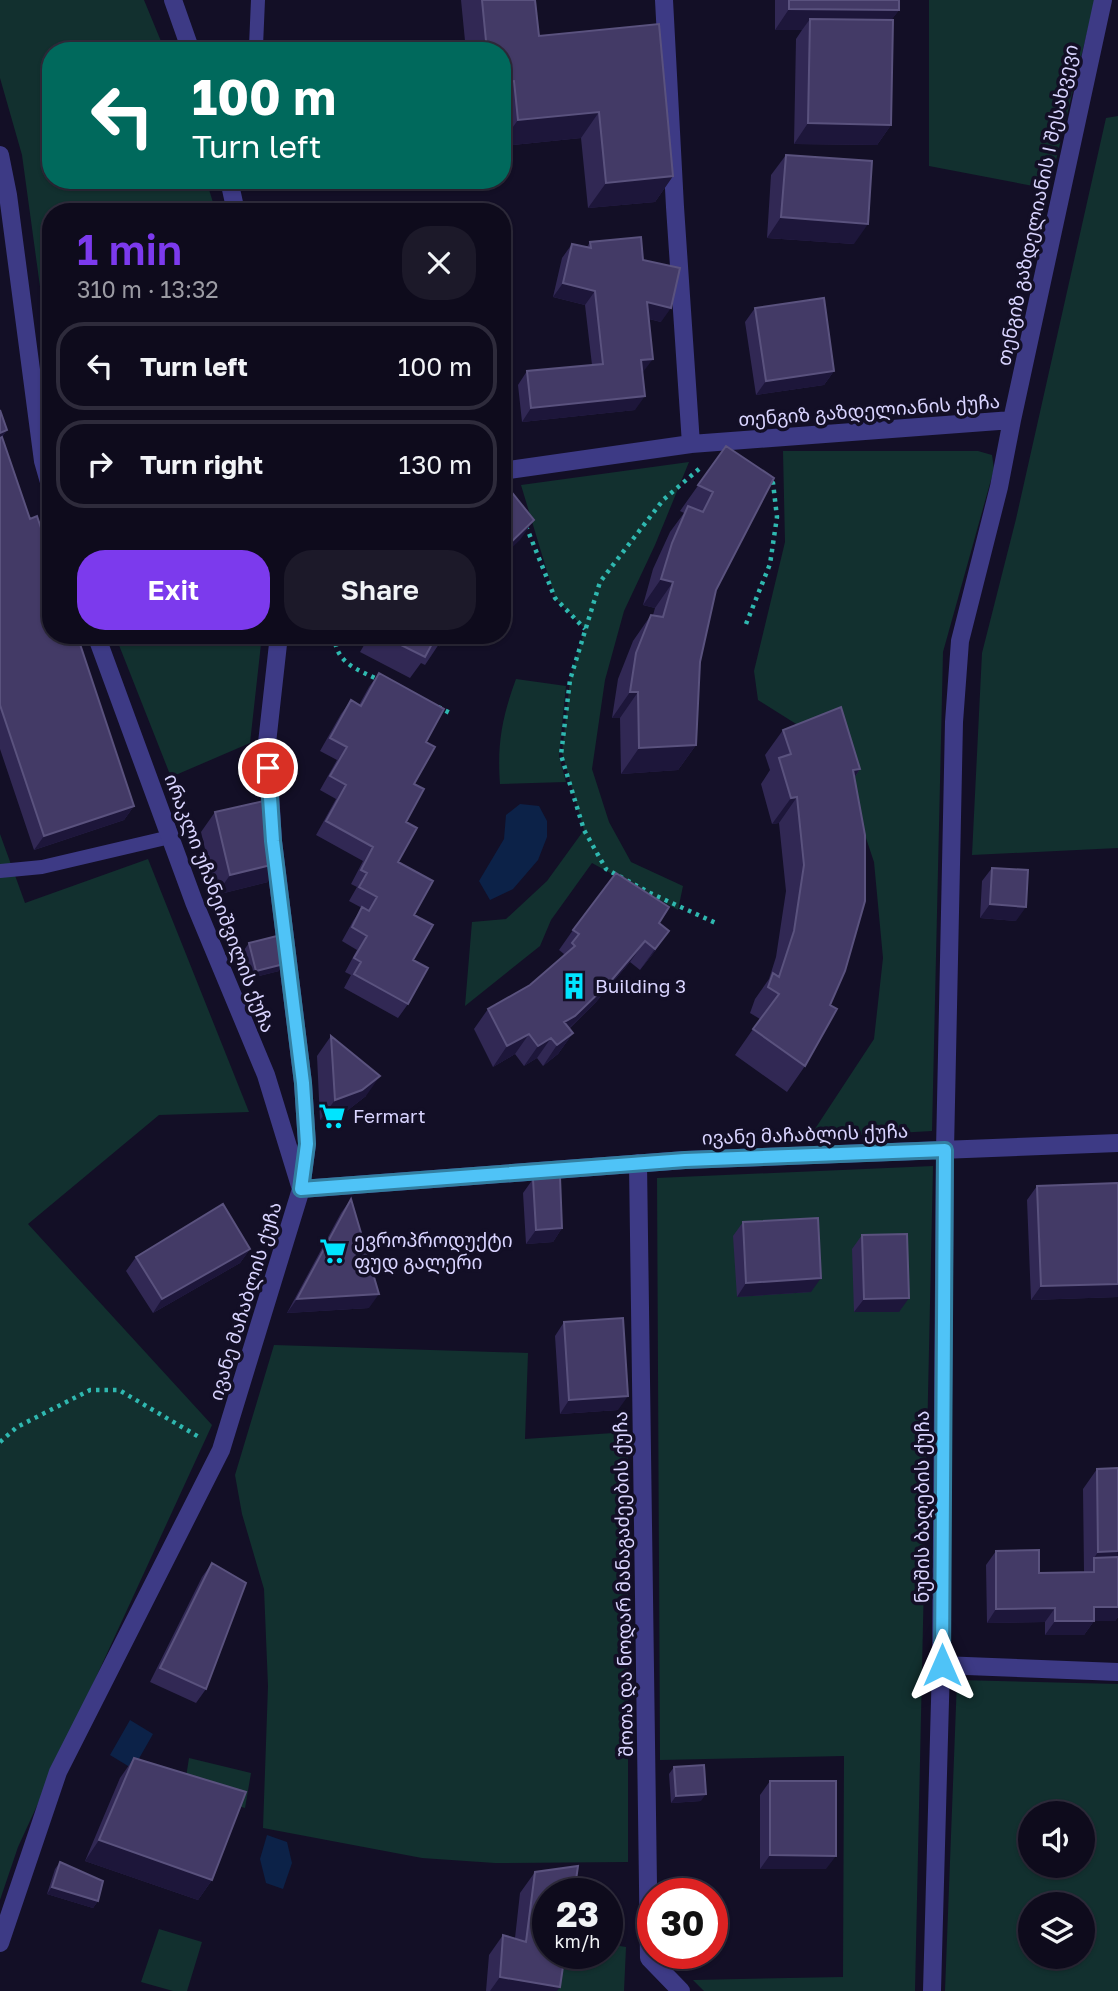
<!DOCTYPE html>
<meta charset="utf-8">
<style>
:root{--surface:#0e0b1c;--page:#1c1929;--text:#f1f3f6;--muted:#9b9ba3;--line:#2e2b3b;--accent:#7c3aed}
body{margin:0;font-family:"Golos Text","Noto Sans Georgian",sans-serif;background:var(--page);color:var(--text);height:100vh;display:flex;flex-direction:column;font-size:26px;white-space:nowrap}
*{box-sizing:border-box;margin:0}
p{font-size:23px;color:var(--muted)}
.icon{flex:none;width:38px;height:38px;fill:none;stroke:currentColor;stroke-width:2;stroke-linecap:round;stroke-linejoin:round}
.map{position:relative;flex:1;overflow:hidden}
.sheet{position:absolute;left:42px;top:203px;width:469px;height:441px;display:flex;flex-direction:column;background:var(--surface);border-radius:28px;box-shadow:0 2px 5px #0004,0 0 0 2px var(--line)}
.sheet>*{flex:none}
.hud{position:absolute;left:42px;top:42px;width:469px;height:147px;border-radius:28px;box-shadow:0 2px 5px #0004,0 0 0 2px var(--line);background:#00695c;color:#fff;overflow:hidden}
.tools{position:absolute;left:1018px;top:1801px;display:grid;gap:14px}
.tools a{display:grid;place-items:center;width:77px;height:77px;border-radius:50%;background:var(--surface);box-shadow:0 2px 5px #0004,0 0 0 2px var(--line);font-size:35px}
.speed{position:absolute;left:532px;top:1878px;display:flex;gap:14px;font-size:35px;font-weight:700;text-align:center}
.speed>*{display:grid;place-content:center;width:91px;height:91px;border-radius:50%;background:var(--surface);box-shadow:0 2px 5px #0004,0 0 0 2px var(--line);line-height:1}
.speed small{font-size:18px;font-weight:400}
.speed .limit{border:10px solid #d22;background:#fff;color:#111}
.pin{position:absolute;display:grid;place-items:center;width:60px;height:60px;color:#fff;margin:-30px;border:4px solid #fff;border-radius:50%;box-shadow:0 2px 7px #0007}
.me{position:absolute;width:77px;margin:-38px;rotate:0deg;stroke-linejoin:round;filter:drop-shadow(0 0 5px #0008)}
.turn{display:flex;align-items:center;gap:24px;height:147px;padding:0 35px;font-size:32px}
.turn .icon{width:91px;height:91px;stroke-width:2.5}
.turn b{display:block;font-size:49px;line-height:60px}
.round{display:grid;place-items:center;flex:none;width:74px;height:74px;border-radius:28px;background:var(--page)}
.summary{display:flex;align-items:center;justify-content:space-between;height:119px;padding:0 35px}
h1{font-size:42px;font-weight:600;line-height:52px;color:var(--accent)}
.primary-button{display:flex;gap:14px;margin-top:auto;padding:14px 35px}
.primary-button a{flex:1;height:80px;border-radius:28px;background:var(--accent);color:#fff;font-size:28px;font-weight:600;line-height:80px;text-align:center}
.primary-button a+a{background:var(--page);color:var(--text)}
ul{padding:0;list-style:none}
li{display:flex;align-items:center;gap:21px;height:88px;margin:0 14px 10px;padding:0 21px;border:4px solid var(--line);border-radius:28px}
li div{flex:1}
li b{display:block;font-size:26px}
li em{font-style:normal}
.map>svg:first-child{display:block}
.green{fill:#12302f;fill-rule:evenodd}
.water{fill:#0c2248}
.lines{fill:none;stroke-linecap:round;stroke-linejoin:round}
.path{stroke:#2fb8b0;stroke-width:4.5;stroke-dasharray:3.5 5;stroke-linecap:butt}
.service{stroke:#3d3a85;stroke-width:14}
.minor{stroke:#3d3a85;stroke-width:18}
.tertiary{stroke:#3d3a85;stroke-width:18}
.wall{fill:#312854}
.shaded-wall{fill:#1d163a}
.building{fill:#433a66;stroke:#5a527e;stroke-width:2}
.route-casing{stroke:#337fa1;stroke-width:18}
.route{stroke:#4fc3f7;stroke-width:12}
.labels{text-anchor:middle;stroke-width:7;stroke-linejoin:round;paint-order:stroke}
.street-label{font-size:19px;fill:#d9d4ff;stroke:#130f26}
.poi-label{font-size:19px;fill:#d9d4ff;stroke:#130f26;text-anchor:start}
</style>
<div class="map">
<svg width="1118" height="1991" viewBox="0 0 1118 1991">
<rect width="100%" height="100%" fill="#130f26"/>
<path class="green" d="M 0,0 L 144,0 L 165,51 L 51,51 L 51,180 L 206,180 L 216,212 L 51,212 L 51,367 L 22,155 L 0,78 Z
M 929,0 L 1095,0 L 1049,189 L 929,166 Z
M 1118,116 L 1118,848 L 972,855 L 982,653 L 1016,519 L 1106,118 Z
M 783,451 L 978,451 L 992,455 L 994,469 L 943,652 L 932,1131 L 809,1138 L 874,1039 L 883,958 L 874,862 L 846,778 L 828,744 L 758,700 L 754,671 L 785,542 Z
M 689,462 L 655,545 L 624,611 L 605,680 L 592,769 L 609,822 L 631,862 L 683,886 L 678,910 L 592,863 L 551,920 L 540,946 L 465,1006 L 472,922 L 506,919 L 547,881 L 584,830 L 562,753 L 570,680 L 585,629 L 555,598 L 521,485 Z
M 115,635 L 262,635 L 250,743 L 171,777 Z
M 516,679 L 566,686 L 559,756 L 566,782 L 500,784 C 497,744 502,717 516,679 Z
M 0,834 L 25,903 L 148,859 L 249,1112 L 159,1115 L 28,1224 L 212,1425 L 18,1847 L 0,1900 Z
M 933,1166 L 915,1991 L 704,1991 L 693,1980 L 843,1977 L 844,1756 L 660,1760 L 657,1178 Z
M 274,1345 L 528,1353 L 525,1439 L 628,1432 L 628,1862 L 495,1863 L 422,1858 L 263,1828 L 268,1686 L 264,1589 L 242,1514 L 235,1475 Z
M 957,1680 L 1118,1684 L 1118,1991 L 945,1991 ZM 1031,1813 L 1083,1813 L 1083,1866 L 1031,1866 ZM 1031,1904 L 1083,1904 L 1083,1956 L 1031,1956 Z
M 189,1758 L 251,1773 L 245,1808 L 184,1790 Z
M 159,1929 L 202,1942 L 187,1991 L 173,1991 L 141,1982 Z
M 607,1944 L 626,1947 L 624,1991 L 553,1991 L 559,1953 L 607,1953 Z"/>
<path class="water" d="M 520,804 L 539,806 L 547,821 L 547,837 L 538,860 L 513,889 L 490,900 L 479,881 L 504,839 L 506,815 Z
M 130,1720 L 153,1734 L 133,1769 L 110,1755 Z
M 267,1835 L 287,1842 L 292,1863 L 283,1889 L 266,1883 L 260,1859 Z"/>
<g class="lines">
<path class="path" d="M 699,469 L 663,500 L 600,582 L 570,680 L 561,755 L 584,830 L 606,869 L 650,893 L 718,924
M 526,526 L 555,598 L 585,629
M 746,624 L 770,564 L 777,517 L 773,483 L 767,480
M 334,635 C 336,664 357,669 379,680
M 438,707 L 450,713
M 0,1442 L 17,1427 L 90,1390 L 119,1390 L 199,1437"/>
<path class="service" d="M 254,51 L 256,46 L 258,0
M 0,871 L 42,867 L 170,837"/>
<path class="minor" d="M 173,0 L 191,51
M 664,0 L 675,207 L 691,444 L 1012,420 L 999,487 L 960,641 L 954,722 L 945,1150 L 941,1665 L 932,1991
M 229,180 L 236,212
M 1012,420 L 1103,0
M 502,471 L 691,444
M 279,635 L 267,743 L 273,841 L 303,1083 L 307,1144 L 301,1189 L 685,1160 L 1118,1143
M 638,1163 L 649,1958 L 681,1991
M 941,1665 L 1118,1672"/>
<path class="tertiary" d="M 0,155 L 8,195 L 43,461 L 51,489
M 0,1943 L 58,1772 L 221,1450 L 301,1189 L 266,1075 L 194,902 L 96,635"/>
</g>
<path class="wall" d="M 461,0 L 535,0 L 539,36 L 673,176 L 655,202 L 588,208 L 581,138 L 502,146 L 502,51 L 466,51 Z
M 775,0 L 900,0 L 899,0 L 899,10 L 891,20 L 891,125 L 877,145 L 794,144 L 796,39 L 802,30 L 775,30 Z
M 786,155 L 854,244 L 767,238 L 771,175 Z
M 590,242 L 643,260 L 661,322 L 649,319 L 643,372 L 642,373 L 635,410 L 522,422 L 518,385 L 527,371 L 592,365 L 585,305 L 553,297 L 562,258 L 572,244 L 587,247 Z
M 755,308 L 834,371 L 824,385 L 756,395 L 745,322 Z
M 0,410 L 7,430 L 2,437 L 30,519 L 134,806 L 124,820 L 34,850 L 0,749 Z
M 726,446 L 716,590 L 700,662 L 696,745 L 678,770 L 621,774 L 620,718 L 612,718 L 618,679 L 633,641 L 651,615 L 653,615 L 655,608 L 643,605 L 653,569 L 670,532 L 684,513 L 680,511 Z
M 370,635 L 445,635 L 425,665 L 421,663 L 410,678 L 360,652 Z
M 379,673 L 426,742 L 414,784 L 398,862 L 414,915 L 413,960 L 408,1004 L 398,1018 L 344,988 L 351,975 L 345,972 L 357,950 L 342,941 L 353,921 L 362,908 L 349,901 L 357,887 L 351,884 L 363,861 L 316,835 L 336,799 L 320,790 L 337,760 L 320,751 L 341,714 L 351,700 L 359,705 L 369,687 Z
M 783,730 L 860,769 L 855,777 L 830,1005 L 805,1066 L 787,1092 L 735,1055 L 760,1019 L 750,1013 L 755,999 L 769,979 L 776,957 L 786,891 L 779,823 L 772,824 L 761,784 L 770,770 L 765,755 Z
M 215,812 L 268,882 L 216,895 L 201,832 Z
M 992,868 L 1016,921 L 980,918 L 982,881 Z
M 659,923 L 655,951 L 640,970 L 630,962 L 596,1002 L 569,1029 L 573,1033 L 558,1054 L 543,1066 L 537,1058 L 524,1066 L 515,1054 L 493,1067 L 474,1029 L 488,1009 L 530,985 L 561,959 L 564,954 L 559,950 L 573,930 Z
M 249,943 L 279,971 L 251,978 L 244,950 Z
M 331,1036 L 366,1096 L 348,1110 L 320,1120 L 317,1056 Z
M 533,1179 L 562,1228 L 553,1242 L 526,1244 L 523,1193 Z
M 1118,1183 L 1118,1297 L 1031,1300 L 1027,1200 L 1037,1186 Z
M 351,1199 L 369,1308 L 287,1313 L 341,1213 Z
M 743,1222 L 811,1292 L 737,1297 L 733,1236 Z
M 862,1235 L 899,1312 L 854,1312 L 852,1249 Z
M 250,1249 L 240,1263 L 153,1313 L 126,1271 L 136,1257 Z
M 564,1322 L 618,1410 L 560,1414 L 555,1336 Z
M 1118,1468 L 1118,1617 L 1115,1621 L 1094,1621 L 1084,1635 L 1045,1635 L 1045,1622 L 987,1623 L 986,1565 L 996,1551 L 1039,1573 L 1084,1572 L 1083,1489 L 1097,1469 Z
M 212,1563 L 206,1689 L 196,1703 L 150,1682 L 202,1577 Z
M 134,1758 L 212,1880 L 198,1900 L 85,1861 L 120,1778 Z
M 674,1767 L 701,1801 L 671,1803 L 669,1774 Z
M 770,1781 L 826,1869 L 760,1869 L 760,1795 Z
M 60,1862 L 98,1901 L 93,1908 L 47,1894 L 55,1869 Z
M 535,1872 L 557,1991 L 486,1991 L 489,1955 L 503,1935 L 515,1938 L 520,1893 Z"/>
<path class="shaded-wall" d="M 789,9 L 899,10 L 884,30 L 810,19 L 802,30 L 775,30 Z
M 514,81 L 502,97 L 502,82 Z
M 599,112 L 581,138 L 502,146 L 502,142 L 518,120 Z
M 808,123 L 891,125 L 877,145 L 794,144 Z
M 673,176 L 655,202 L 588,208 L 606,183 Z
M 781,217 L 868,224 L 854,244 L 767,238 Z
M 563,283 L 595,291 L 585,305 L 553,297 Z
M 647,302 L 671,308 L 661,322 L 638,316 Z
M 653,359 L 643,372 L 631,374 L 641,360 Z
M 834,371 L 824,385 L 756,395 L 766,381 Z
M 645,396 L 635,410 L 522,422 L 531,408 Z
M 7,430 L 0,440 L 0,433 Z
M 534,520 L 520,540 L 502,557 L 502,551 Z
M 661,579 L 673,582 L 655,608 L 643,605 Z
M 630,692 L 638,692 L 620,718 L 612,718 Z
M 696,745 L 678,770 L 621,774 L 639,748 Z
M 860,769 L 842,795 L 853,770 Z
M 797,797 L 779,823 L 772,824 L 791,798 Z
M 134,806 L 124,820 L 34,850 L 44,836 Z
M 283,862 L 268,882 L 216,895 L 230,875 Z
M 990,904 L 1026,907 L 1016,921 L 980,918 Z
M 669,931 L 655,951 L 640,970 L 655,949 Z
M 645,941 L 630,962 L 596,1002 L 561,1036 L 564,1022 Z
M 284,964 L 279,971 L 251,978 L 256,971 Z
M 573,1033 L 558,1054 L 543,1066 L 557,1045 Z
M 529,1034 L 515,1054 L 493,1067 L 507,1046 Z
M 551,1038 L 537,1058 L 524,1066 L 538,1046 Z
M 380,1076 L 366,1096 L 348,1110 L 320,1120 L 335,1100 Z
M 562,1228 L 553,1242 L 526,1244 L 536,1230 Z
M 250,1249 L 240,1263 L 153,1313 L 162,1299 Z
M 821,1278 L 811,1292 L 737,1297 L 746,1283 Z
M 1118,1284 L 1118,1297 L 1031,1300 L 1041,1286 Z
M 379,1294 L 369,1308 L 287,1313 L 297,1299 Z
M 909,1298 L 899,1312 L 854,1312 L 864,1299 Z
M 628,1396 L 618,1410 L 560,1414 L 569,1400 Z
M 1118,1551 L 1118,1571 L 1094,1558 L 1098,1552 Z
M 1094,1607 L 1118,1607 L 1118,1617 L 1115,1621 L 1094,1621 L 1084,1635 L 1045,1635 L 1055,1621 Z
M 1055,1608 L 1045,1622 L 987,1623 L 996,1609 Z
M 706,1794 L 701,1801 L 671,1803 L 676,1796 Z
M 99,1840 L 212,1880 L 198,1900 L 85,1861 Z
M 770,1855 L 836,1856 L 826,1869 L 760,1869 Z
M 52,1887 L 98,1901 L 93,1908 L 47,1894 Z
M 500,1977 L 560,1987 L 557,1991 L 490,1991 Z"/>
<path class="building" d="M 482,0 L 535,0 L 539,36 L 659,24 L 673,176 L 606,183 L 599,112 L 518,120 L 514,81 L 502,82 L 502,51 L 487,51 Z
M 789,0 L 899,0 L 899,10 L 789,9 Z
M 810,19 L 893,20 L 891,125 L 808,123 Z
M 437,43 L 438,51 L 375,51 Z
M 786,155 L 872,161 L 868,224 L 781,217 Z
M 641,237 L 643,260 L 680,268 L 671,308 L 647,302 L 653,359 L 641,360 L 645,396 L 531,408 L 527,371 L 603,364 L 595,291 L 563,283 L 572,244 L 591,248 L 590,242 Z
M 824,298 L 834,371 L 766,381 L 755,308 Z
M 0,410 L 7,430 L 0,433 Z
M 2,437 L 30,519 L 37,516 L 51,558 L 51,635 L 77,635 L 134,806 L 44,836 L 0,705 L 0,438 Z
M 726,446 L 774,478 L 716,590 L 700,662 L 696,745 L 639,748 L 638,692 L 630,692 L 636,653 L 651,615 L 663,617 L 673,582 L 661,579 L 672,543 L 688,506 L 703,512 L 713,492 L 698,485 Z
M 502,480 L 534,520 L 502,551 Z
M 381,635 L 445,635 L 439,645 L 433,642 L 425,657 Z
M 379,673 L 444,709 L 426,742 L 435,747 L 414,784 L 424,789 L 406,822 L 417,828 L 398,862 L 433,881 L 414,915 L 433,925 L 413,960 L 428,968 L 408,1004 L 354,974 L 361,962 L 354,958 L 367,936 L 352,927 L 362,907 L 369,911 L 377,897 L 359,887 L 367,873 L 361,870 L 373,847 L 326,821 L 346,785 L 330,776 L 347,747 L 330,738 L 351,700 L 361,706 Z
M 841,707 L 860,769 L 853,770 L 865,835 L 865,901 L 845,971 L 830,1005 L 837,1009 L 805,1066 L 753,1029 L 779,994 L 768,987 L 773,973 L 779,977 L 794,931 L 804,865 L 797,797 L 791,798 L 779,758 L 791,754 L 783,730 Z
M 268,800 L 283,862 L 230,875 L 215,812 Z
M 992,868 L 1028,870 L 1026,907 L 990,904 Z
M 616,873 L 669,907 L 659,923 L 669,931 L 655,949 L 645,941 L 610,982 L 575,1016 L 564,1022 L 573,1033 L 557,1045 L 551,1038 L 538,1046 L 529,1034 L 507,1046 L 488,1009 L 530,985 L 575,946 L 572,943 L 579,934 L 573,930 Z
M 277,936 L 284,964 L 256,971 L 249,943 Z
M 331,1036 L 380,1076 L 362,1090 L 335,1100 Z
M 560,1177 L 562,1228 L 536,1230 L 533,1179 Z
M 1118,1183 L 1118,1284 L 1041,1286 L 1037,1186 Z
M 351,1199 L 379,1294 L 297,1299 Z
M 223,1204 L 250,1249 L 162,1299 L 136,1257 Z
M 818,1218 L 821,1278 L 746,1283 L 743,1222 Z
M 907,1234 L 909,1298 L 864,1299 L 862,1235 Z
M 623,1318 L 628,1396 L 569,1400 L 564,1322 Z
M 1118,1468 L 1118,1551 L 1098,1552 L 1097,1469 Z
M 1039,1550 L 1039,1573 L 1094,1572 L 1094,1558 L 1118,1557 L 1118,1607 L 1094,1607 L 1094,1621 L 1055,1621 L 1055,1608 L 996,1609 L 996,1551 Z
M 212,1563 L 246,1583 L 206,1689 L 160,1668 Z
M 134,1758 L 246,1792 L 212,1880 L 99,1840 Z
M 704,1765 L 706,1794 L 676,1796 L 674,1767 Z
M 770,1781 L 836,1781 L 836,1856 L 770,1855 Z
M 60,1862 L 103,1881 L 98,1901 L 52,1887 Z
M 578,1866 L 574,1894 L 548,1894 L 548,1953 L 565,1953 L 560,1987 L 500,1977 L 503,1935 L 526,1942 L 535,1872 Z"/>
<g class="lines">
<defs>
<path id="route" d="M 268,768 L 273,841 L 303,1083 L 307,1144 L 301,1189 L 685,1160 L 945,1150 L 942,1665"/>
</defs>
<use href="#route" class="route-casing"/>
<use href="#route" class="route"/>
</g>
<defs>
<symbol id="building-bare" viewBox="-9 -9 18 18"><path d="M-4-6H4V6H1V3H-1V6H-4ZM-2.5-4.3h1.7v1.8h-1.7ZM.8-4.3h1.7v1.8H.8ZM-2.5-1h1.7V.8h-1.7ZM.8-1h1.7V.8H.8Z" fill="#00e5ff" stroke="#130f26" stroke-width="2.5" paint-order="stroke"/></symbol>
<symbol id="supermarket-bare" viewBox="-9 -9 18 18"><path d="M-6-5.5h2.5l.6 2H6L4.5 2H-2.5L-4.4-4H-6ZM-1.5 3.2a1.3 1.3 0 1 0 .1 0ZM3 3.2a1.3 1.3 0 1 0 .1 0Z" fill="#00e5ff" stroke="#130f26" stroke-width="2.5" paint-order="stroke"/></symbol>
</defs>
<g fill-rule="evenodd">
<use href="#building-bare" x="555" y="967" width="38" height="38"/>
<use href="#supermarket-bare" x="313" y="1097" width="38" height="38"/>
<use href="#supermarket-bare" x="314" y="1232" width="38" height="38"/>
</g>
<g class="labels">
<g class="street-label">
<text transform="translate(1037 205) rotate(-78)" y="7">თენგიზ გაზდელიანის I შესახვევი</text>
<text transform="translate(869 410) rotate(-4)" y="7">თენგიზ გაზდელიანის ქუჩა</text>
<text transform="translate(220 903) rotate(69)" y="7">ირაკლი უჩანეიშვილის ქუჩა</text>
<text transform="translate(805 1134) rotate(-2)" y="7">ივანე მაჩაბლის ქუჩა</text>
<text transform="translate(245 1301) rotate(-73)" y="7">ივანე მაჩაბლის ქუჩა</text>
<text transform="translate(922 1507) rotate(-90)" y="7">ნუშის ბაღების ქუჩა</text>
<text transform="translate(623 1584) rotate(-91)" y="7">შოთა და ნოდარ მანაგაძეების ქუჩა</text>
</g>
<g class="poi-label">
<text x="595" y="993">Building 3</text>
<text x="353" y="1123">Fermart</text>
<text x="354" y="1247">ევროპროდუქტი<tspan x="354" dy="22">ფუდ გალერი</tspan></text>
</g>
</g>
</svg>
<div class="tools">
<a><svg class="icon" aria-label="sound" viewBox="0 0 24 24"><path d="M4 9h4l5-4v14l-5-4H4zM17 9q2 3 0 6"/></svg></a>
<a><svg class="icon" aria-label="layers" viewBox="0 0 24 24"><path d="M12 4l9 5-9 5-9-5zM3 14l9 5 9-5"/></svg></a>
</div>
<div class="speed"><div>23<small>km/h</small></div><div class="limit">30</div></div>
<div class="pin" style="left:268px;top:768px;background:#d93025"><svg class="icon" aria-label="arrive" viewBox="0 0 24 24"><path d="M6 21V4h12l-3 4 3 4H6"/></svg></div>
<svg class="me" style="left:942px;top:1665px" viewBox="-20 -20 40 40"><path d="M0-17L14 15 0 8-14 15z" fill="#4fc3f7" stroke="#fff" stroke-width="4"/></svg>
<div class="hud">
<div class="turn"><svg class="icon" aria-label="left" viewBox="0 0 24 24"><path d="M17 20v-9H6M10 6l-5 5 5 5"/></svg><div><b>100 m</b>Turn left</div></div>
</div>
<section class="sheet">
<div class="summary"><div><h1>1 min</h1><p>310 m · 13:32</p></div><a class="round"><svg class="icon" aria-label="close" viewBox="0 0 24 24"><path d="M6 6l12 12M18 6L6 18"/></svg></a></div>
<ul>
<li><svg class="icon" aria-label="left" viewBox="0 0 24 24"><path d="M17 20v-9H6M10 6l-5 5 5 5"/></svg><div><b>Turn left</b></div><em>100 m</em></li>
<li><svg class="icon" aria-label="right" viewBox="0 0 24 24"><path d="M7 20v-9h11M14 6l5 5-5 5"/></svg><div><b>Turn right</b></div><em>130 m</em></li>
</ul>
<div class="primary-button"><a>Exit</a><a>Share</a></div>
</section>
</div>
